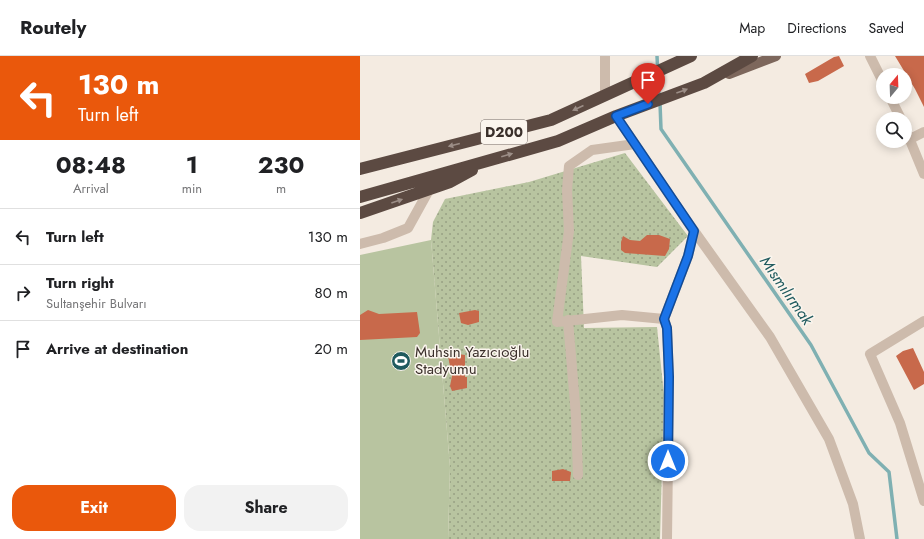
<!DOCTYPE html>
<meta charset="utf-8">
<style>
:root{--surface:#fff;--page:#f2f2f2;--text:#202124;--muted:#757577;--line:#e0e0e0;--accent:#ea580c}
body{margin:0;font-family:Jost,sans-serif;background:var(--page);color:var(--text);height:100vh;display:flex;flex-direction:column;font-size:15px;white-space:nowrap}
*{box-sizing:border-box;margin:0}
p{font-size:13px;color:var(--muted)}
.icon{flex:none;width:22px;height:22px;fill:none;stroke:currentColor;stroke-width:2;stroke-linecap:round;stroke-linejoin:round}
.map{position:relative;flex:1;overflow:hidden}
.panel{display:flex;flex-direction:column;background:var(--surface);width:360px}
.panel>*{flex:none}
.guide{background:#ea580c;color:#fff;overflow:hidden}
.needle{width:26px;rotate:19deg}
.tools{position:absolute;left:516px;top:12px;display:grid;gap:8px}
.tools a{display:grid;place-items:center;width:36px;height:36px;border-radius:50%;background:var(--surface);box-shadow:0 2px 10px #0003;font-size:20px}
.pin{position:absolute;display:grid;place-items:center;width:34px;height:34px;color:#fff;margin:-41px -17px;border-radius:50% 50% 50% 0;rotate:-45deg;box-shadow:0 0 4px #0007}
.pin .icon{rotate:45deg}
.me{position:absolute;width:44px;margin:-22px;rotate:0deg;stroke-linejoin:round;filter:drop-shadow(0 0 3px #0008)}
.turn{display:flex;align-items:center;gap:14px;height:84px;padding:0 12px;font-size:18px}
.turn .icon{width:52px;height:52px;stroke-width:2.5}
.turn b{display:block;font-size:28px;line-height:34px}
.eta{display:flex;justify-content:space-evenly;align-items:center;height:68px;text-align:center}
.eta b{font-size:24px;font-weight:700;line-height:28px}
.action{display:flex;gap:8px;margin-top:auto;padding:8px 12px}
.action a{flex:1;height:46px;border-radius:16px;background:var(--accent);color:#fff;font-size:16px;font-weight:700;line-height:46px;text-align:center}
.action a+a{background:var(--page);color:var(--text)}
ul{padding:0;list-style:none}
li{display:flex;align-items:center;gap:12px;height:56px;padding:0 12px;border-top:1px solid var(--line)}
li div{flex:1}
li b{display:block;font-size:15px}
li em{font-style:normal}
header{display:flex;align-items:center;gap:24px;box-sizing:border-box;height:56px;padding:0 20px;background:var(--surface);border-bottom:1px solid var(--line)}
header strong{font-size:19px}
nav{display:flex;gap:22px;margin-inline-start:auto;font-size:14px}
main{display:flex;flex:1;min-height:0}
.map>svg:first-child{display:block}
.grass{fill:url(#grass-dots)}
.park{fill:#b8c4a0}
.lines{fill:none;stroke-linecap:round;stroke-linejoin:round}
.stream{stroke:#7fb0b2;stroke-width:3.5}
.building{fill:#c8694b}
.minor{stroke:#cdbbac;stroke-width:10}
.major{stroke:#7d675c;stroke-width:10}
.highway{stroke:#5c4a42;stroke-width:12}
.oneway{fill:#9c8e87}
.route-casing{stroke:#114b97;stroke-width:10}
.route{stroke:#1a73e8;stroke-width:7}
.labels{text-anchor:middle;stroke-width:3;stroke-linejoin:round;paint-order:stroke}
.shield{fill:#fbf5ee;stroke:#756b66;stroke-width:1}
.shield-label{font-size:14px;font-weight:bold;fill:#3b302b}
.poi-label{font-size:15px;fill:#3b302b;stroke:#fbf5ee;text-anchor:start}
.water-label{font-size:16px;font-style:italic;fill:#1f5a5e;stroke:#fbf5ee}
</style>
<header>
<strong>Routely</strong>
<nav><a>Map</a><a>Directions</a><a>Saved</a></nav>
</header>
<main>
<section class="panel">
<div class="guide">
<div class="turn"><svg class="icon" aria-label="left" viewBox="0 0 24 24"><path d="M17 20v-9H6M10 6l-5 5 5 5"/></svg><div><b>130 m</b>Turn left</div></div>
</div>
<div class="eta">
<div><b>08:48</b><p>Arrival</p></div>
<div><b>1</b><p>min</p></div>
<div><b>230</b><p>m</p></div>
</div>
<ul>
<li><svg class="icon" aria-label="left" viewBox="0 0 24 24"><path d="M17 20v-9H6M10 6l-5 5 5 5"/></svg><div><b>Turn left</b></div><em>130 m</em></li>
<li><svg class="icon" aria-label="right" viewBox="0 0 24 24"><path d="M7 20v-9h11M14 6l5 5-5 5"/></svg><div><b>Turn right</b><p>Sultanşehir Bulvarı</p></div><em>80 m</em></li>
<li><svg class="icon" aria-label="arrive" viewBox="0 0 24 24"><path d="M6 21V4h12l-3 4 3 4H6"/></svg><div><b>Arrive at destination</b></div><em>20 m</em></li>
</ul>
<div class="action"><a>Exit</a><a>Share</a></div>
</section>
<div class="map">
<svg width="564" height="483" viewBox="0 0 564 483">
<defs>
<pattern id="grass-dots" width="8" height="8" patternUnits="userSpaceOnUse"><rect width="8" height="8" fill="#b8c4a0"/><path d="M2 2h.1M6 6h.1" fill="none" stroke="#97a083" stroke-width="1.8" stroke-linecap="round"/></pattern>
</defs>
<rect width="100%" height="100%" fill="#f4ebe1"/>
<path class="grass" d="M 265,97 L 328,180 L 297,211 L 221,200 L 224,272 L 297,271 L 304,339 L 300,483 L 88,483 L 90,411 L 71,184 L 73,166 L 85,143 L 169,126 Z"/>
<path class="park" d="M 71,184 L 90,411 L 88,483 L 0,483 L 0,199 Z"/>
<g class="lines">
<path class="stream" d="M 297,0 L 299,41
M 300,47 L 301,73 L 451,289 L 509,397 L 529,416 L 537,483"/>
</g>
<path class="building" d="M 479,0 L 484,10 L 458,25 L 449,27 L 445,18 L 474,1 Z
M 535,0 L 564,0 L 564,51 L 555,33 Z
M 287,179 L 299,179 L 310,183 L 309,193 L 305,200 L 265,197 L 261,194 L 261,186 L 263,180 L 270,184 L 280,185 Z
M 8,254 L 19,258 L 57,256 L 60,277 L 57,281 L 0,284 L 0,259 Z
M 115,254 L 119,255 L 119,266 L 108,269 L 101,267 L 99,257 Z
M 553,292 L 564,316 L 564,328 L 554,334 L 536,300 L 543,295 Z
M 98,298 L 105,299 L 105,321 L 107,321 L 107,332 L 92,335 L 90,330 L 92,320 L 88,300 Z
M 203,413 L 211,416 L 210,425 L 192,425 L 192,415 Z"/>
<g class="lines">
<path class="minor" d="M 245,0 L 245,40
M 510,0 L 523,26
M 530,41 L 541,63
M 256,60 L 327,165 L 410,281 L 469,383 L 493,448 L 500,483
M 545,72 L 564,118
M 550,83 L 564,76
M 275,88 L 232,94 L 209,110 L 207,134 L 209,175 L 197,266 L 262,259 L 304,263
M 0,188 L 23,182 L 48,172 L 69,134
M 208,264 L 216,360 L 218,419
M 564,265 L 510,298 L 540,367 L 564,445
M 307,483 L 309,321 L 307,272 L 304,263 L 328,200 L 334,175"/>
<path class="major" d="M 369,18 L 416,0"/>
<path class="highway" d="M 0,113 L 191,64 L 331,0
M 0,141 L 198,85 L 256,60 L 344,27 L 392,0
M 0,157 L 90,126 L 112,114"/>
</g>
<defs><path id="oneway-solid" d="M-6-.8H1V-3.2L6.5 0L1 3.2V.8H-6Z"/></defs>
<g class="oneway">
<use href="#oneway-solid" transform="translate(322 35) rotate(-20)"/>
<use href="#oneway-solid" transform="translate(218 52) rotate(156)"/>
<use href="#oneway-solid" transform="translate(94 89) rotate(166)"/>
<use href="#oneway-solid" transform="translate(147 99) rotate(-16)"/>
<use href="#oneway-solid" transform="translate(37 145) rotate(-19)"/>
</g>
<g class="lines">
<defs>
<path id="route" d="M 288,48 L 256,60 L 334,175 L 328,200 L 304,263 L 307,272 L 309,321 L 308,405"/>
</defs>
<use href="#route" class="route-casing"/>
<use href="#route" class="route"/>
</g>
<defs>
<symbol id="stadium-disc" viewBox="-11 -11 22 22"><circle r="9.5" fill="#1f5a5e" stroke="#fbf5ee"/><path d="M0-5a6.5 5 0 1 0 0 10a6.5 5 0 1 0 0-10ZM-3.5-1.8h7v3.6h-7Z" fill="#fff"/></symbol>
</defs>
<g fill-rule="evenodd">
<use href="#stadium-disc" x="30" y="294" width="22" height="22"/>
</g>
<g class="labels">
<rect class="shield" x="121" y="64" width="46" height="24" rx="3"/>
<g class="shield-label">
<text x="144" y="81">D200</text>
</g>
<g class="poi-label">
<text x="55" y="301">Muhsin Yazıcıoğlu<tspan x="55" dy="17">Stadyumu</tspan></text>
</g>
<g class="water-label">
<text transform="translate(427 234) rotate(55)" y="6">Mısmılırmak</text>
</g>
</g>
</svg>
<div class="tools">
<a><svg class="needle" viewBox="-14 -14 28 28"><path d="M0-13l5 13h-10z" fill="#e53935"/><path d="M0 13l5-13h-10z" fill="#757577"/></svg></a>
<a><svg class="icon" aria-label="search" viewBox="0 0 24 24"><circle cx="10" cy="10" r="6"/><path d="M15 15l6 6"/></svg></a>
</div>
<div class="pin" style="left:288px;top:48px;background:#d93025"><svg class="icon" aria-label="arrive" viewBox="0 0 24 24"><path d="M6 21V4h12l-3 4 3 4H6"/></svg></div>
<svg class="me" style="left:308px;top:405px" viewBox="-20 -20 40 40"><circle r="17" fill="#1a73e8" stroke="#fff" stroke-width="3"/><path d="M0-11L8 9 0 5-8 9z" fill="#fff"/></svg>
</div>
</main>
